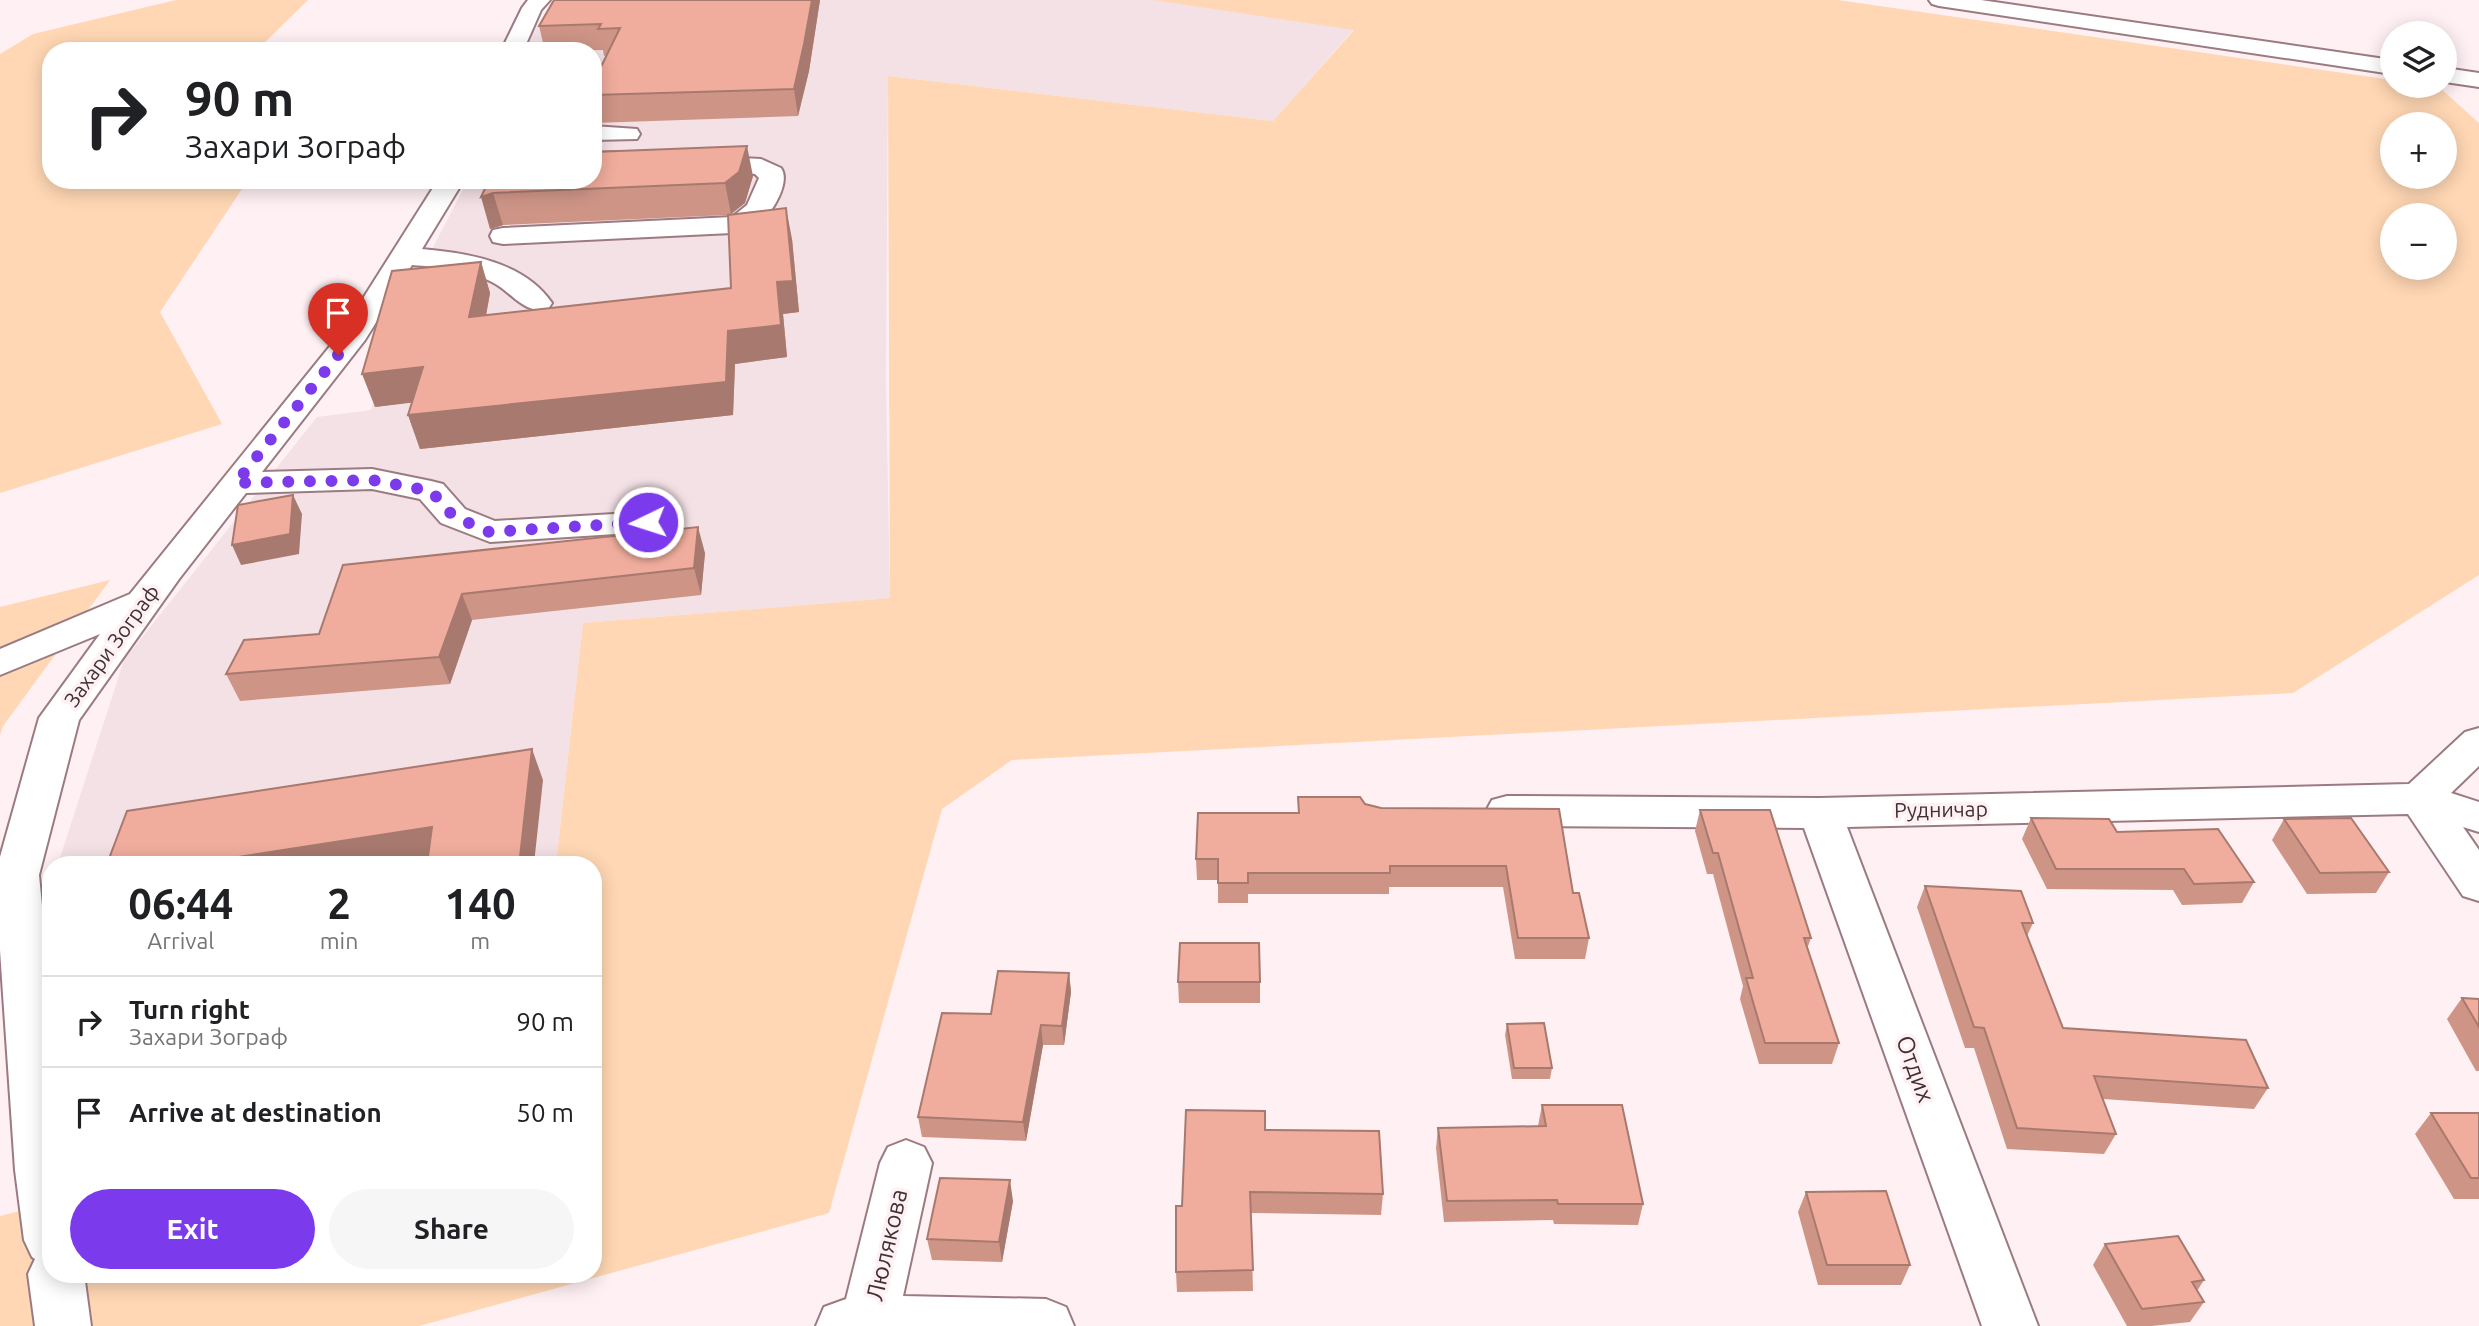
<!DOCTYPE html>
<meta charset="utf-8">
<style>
:root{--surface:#fff;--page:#f6f6f6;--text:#202124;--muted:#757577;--line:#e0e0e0;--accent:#7c3aed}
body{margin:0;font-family:Ubuntu,sans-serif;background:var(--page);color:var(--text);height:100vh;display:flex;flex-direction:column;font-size:26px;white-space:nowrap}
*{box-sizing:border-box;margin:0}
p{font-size:23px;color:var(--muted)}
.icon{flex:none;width:38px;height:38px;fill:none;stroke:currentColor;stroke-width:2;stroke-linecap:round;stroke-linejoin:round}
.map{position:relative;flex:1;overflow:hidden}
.drawer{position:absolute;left:42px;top:856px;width:560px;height:427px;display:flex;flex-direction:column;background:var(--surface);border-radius:28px;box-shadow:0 4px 18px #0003}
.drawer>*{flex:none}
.banner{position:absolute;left:42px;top:42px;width:560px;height:147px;border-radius:28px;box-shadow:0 4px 18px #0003;background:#fff;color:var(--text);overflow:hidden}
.fabs{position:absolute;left:2380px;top:21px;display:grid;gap:14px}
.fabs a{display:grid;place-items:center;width:77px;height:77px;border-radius:50%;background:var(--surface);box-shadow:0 4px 18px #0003;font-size:35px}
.pin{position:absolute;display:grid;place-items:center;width:60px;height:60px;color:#fff;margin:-72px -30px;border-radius:50% 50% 50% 0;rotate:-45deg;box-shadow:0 0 7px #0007}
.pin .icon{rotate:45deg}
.me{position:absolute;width:77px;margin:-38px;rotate:266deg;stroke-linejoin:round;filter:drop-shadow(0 0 5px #0008)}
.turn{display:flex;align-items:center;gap:24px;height:147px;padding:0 28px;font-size:32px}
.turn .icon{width:91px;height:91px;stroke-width:2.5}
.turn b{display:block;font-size:49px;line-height:60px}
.eta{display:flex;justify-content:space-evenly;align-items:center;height:119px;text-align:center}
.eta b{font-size:42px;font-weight:700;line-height:49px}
.cta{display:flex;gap:14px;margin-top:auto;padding:14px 28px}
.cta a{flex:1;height:80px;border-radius:42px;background:var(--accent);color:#fff;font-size:28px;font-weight:700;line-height:80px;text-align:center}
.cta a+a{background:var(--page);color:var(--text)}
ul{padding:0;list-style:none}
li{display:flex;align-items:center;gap:21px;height:91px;padding:0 28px;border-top:2px solid var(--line)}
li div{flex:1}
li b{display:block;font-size:26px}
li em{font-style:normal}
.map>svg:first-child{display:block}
.built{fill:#f3e1e5}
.green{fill:#ffd7b4;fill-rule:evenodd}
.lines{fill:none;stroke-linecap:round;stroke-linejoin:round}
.minor-casing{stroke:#9b7b81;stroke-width:4}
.minor{fill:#fff;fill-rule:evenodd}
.wall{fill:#ce9587}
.shaded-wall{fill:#a8796e}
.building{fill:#f0ad9d;stroke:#a8796e;stroke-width:2}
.route{stroke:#7c3aed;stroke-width:12;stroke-dasharray:0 21.6}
.labels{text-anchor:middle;stroke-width:7;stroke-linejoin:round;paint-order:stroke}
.street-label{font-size:21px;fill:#3f3134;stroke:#fff0f3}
.near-street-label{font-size:24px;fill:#3f3134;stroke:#fff0f3}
</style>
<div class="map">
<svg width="2479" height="1326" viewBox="0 0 2479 1326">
<rect width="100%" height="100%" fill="#fff0f3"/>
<path class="built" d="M 558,0 L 1157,0 L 1354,29 L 1273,121 L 888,76 L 886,379 L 890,598 L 583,623 L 556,864 L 58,864 L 124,660 L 317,417 L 371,410 L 405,288 L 431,251 L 468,180 L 593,180 L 593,51 L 525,51 L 533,31 Z"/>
<path class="green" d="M 176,0 L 308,0 L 256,51 L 51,51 L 51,180 L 248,180 L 160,312 L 222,424 L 0,493 L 0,54 L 33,34 Z
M 1153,0 L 1838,0 L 2392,80 L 2392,86 L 2439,87 L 2479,123 L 2479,575 L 2293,693 L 1012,760 L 942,809 L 829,1213 L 419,1326 L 0,1326 L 0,1216 L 51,1203 L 51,1274 L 593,1274 L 593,864 L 556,864 L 583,623 L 890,598 L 888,76 L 1273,121 L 1354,30 ZM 2392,124 L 2445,124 L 2445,177 L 2392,177 ZM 2392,215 L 2445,215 L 2445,268 L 2392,268 Z
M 110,580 L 3,726 L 0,735 L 0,607 Z"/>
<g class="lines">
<defs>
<path id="minor" d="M 528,0 L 550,0 L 541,10 L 523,51 L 501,51 L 522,8 Z
M 1929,0 L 1981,0 L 2392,60 L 2392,74 L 1939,6 L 1932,4 Z
M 2445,68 L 2479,73 L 2479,87 L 2445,82 Z
M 593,126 L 637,129 L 640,134 L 637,139 L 593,140 Z
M 623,152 L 761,159 L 781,168 C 791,182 772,214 759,223 C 751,229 741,231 732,233 L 503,244 L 493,242 L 490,236 L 493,230 L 503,228 L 732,217 L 747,205 L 759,178 L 755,174 L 743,173 L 593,167 L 593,153 Z
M 438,180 L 464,180 L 422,249 C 468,253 524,262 552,303 L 548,309 C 524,315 512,292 492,282 C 468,269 439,267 412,265 L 365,340 L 262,472 L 372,469 L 431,481 L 443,484 L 465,509 L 495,521 L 648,512 L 660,515 L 665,522 L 660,529 L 648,532 L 490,542 L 441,523 L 420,499 L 372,489 L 246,493 L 179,579 L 79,720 L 39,875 L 51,998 L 51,1274 L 84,1274 L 91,1326 L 35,1326 L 28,1274 L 35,1259 L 32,1257 L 24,1240 L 15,1170 L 0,950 L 0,857 L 39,718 L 100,634 L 0,675 L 0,649 L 130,594 L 343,330 Z
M 2479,728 L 2479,766 L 2451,793 L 2479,802 L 2479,832 L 2463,827 L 2479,850 L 2479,901 L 2463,896 L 2408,814 L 1847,827 L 2038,1326 L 1982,1326 L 1804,828 L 1507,826 L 1492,822 L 1486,811 L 1492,800 L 1507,796 L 1820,798 L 2409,784 L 2465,732 Z
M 906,1140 L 924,1147 L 932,1163 L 903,1296 L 1046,1299 L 1066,1307 L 1074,1326 L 816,1326 L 824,1307 L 846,1299 L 880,1163 L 888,1147 Z"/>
</defs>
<use href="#minor" class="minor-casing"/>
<use href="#minor" class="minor"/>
</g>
<path class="wall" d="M 554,0 L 820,0 L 809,71 L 798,116 L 594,123 L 593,83 L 607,55 L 604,56 L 603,50 L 545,51 L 539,26 Z
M 753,176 L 745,203 L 731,214 L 792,239 L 799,312 L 783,314 L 787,357 L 735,364 L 733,415 L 420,449 L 408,415 L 412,402 L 375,407 L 481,262 L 490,293 L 486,315 L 731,288 L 728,215 L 503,225 L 490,229 L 489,180 Z
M 705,553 L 701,595 L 472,620 L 450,684 L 240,701 L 226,674 L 319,634 L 343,565 Z
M 1298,797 L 1365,804 L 1573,893 L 1589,938 L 1585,959 L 1515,959 L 1503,887 L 1389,887 L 1389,894 L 1248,894 L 1248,903 L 1218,903 L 1218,880 L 1197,880 L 1196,859 L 1298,813 Z
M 1700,810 L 1811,938 L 1807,949 L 1839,1043 L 1832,1064 L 1759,1064 L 1740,999 L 1743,986 L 1713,874 L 1707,874 L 1695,831 Z
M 2031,818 L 2117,832 L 2254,882 L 2242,903 L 2182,905 L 2173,890 L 2047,889 L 2022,839 Z
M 2284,819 L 2389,872 L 2376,893 L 2307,894 L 2272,840 Z
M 1925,886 L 2033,923 L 2027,936 L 2063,1028 L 2268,1088 L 2254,1109 L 2103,1099 L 2116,1134 L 2104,1154 L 2007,1149 L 1974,1048 L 1965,1048 L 1917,907 Z
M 1069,973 L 1071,992 L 1064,1045 L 1043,1045 L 1026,1141 L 922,1137 L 918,1117 L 991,1014 Z
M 1178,982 L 1260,982 L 1260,1003 L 1179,1003 Z
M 2462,998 L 2479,999 L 2479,1071 L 2476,1071 L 2447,1019 Z
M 1507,1024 L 1552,1068 L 1550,1079 L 1512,1079 L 1505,1035 Z
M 1542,1105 L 1643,1204 L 1638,1225 L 1554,1224 L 1553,1220 L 1444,1222 L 1436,1148 L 1438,1128 L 1538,1126 Z
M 2431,1113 L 2479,1113 L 2479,1199 L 2454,1199 L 2415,1134 Z
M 1265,1130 L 1383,1194 L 1381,1215 L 1251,1213 L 1253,1291 L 1177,1292 L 1176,1272 L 1182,1206 Z
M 1806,1192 L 1910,1265 L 1901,1285 L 1818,1285 L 1798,1212 Z
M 1013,1201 L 1002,1262 L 932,1260 L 927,1239 Z
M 2105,1244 L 2204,1280 L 2197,1291 L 2204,1302 L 2190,1322 L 2152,1326 L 2127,1326 L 2093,1265 Z"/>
<path class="shaded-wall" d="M 812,0 L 820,0 L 809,71 L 798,116 L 794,89 Z
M 747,146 L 753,176 L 745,203 L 731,214 L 725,183 Z
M 493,193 L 503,225 L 490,229 L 481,197 Z
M 786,208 L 792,239 L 799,312 L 783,314 L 787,357 L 735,364 L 733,415 L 420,449 L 408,415 L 728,331 L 777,282 Z
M 481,262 L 490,293 L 480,349 L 469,317 Z
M 423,367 L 434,400 L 375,407 L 362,374 Z
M 293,495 L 302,514 L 299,554 L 241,565 L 232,545 Z
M 698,527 L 705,553 L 701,595 L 694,568 Z
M 462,594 L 472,620 L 450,684 L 439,657 Z
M 532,749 L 543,780 L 534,864 L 522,864 L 520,857 Z
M 432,827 L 445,857 L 399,864 L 193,864 Z
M 1069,973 L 1071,992 L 1064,1045 L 1062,1026 Z
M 1041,1025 L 1043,1045 L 1026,1141 L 1023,1122 Z
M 1010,1180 L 1013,1201 L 1002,1262 L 999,1242 Z"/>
<path class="building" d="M 554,0 L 812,0 L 804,44 L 794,89 L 593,95 L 593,83 L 620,28 L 598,29 L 601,24 L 539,26 Z
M 747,146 L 739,172 L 725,183 L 493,193 L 481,197 L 489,180 L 593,180 L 593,152 Z
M 786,208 L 793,281 L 777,282 L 781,325 L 728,331 L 726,382 L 408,415 L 423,367 L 362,374 L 392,271 L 481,262 L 469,317 L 731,288 L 728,215 Z
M 293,495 L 290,534 L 232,545 L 238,505 Z
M 698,527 L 694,568 L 462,594 L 439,657 L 226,674 L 244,640 L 319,634 L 343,565 Z
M 532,749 L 520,857 L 522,856 L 522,864 L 427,864 L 432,827 L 193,864 L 107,864 L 127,811 Z
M 1298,797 L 1360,797 L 1365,804 L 1381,808 L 1559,809 L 1573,893 L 1579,893 L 1589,938 L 1518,938 L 1506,866 L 1390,866 L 1390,873 L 1248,873 L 1248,883 L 1218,883 L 1218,859 L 1196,859 L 1198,813 L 1299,813 Z
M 1700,810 L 1770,810 L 1811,938 L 1804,938 L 1839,1043 L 1765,1043 L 1746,978 L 1753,978 L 1718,853 L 1713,853 Z
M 2031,818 L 2109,819 L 2117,832 L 2218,829 L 2254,882 L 2194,884 L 2184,869 L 2056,869 Z
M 2351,818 L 2389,872 L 2320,873 L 2284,819 Z
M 1925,886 L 2021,891 L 2033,923 L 2022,923 L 2063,1028 L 2246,1040 L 2268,1088 L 2094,1076 L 2116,1134 L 2017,1128 L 1984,1028 L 1974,1027 Z
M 1180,943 L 1259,943 L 1260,982 L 1178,982 Z
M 998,971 L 1069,973 L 1062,1026 L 1041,1025 L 1023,1122 L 918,1117 L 942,1013 L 991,1014 Z
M 2462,998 L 2479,999 L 2479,1027 Z
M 1544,1023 L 1552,1068 L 1514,1068 L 1507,1024 Z
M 1542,1105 L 1622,1105 L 1643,1204 L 1558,1204 L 1557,1200 L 1447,1201 L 1438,1128 L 1546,1126 Z
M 1186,1110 L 1265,1111 L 1265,1130 L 1379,1131 L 1383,1194 L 1250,1192 L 1253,1270 L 1176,1272 L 1176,1206 L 1182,1206 Z
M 2431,1113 L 2479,1113 L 2479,1178 L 2471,1178 Z
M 940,1178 L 1010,1180 L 999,1242 L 927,1239 Z
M 1886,1191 L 1910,1265 L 1827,1265 L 1806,1192 Z
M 2178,1236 L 2204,1280 L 2192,1282 L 2204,1302 L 2142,1309 L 2105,1244 Z"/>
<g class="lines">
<path class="route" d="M 338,355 L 236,483 L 372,480 L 431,491 L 453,516 L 489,532 L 648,522"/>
</g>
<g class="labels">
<g class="street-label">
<text transform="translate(112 646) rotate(-54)" y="7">Захари Зограф</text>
<text transform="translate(1941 810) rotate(-1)" y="7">Рудничар</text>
</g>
<g class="near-street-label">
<text transform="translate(1915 1069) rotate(70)" y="8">Отдих</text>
<text transform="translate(887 1245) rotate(-77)" y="8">Люлякова</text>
</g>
</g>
</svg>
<div class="fabs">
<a><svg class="icon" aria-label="layers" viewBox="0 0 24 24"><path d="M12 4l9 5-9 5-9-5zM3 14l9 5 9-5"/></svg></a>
<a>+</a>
<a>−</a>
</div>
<div class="pin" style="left:338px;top:355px;background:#d93025"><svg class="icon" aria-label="arrive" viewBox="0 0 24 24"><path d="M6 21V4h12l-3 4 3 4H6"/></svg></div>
<svg class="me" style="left:648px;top:522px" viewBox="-20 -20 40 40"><circle r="17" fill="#7c3aed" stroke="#fff" stroke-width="3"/><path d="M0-11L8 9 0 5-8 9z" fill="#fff"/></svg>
<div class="banner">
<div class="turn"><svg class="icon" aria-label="right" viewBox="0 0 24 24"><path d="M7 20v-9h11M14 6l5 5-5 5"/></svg><div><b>90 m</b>Захари Зограф</div></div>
</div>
<section class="drawer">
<div class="eta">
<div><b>06:44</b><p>Arrival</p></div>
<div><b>2</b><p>min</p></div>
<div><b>140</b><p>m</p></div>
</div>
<ul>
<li><svg class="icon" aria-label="right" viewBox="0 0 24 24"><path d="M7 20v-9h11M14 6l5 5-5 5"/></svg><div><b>Turn right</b><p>Захари Зограф</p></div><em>90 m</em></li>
<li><svg class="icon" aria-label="arrive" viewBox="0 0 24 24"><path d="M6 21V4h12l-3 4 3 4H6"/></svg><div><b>Arrive at destination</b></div><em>50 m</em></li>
</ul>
<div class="cta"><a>Exit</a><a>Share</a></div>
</section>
</div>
